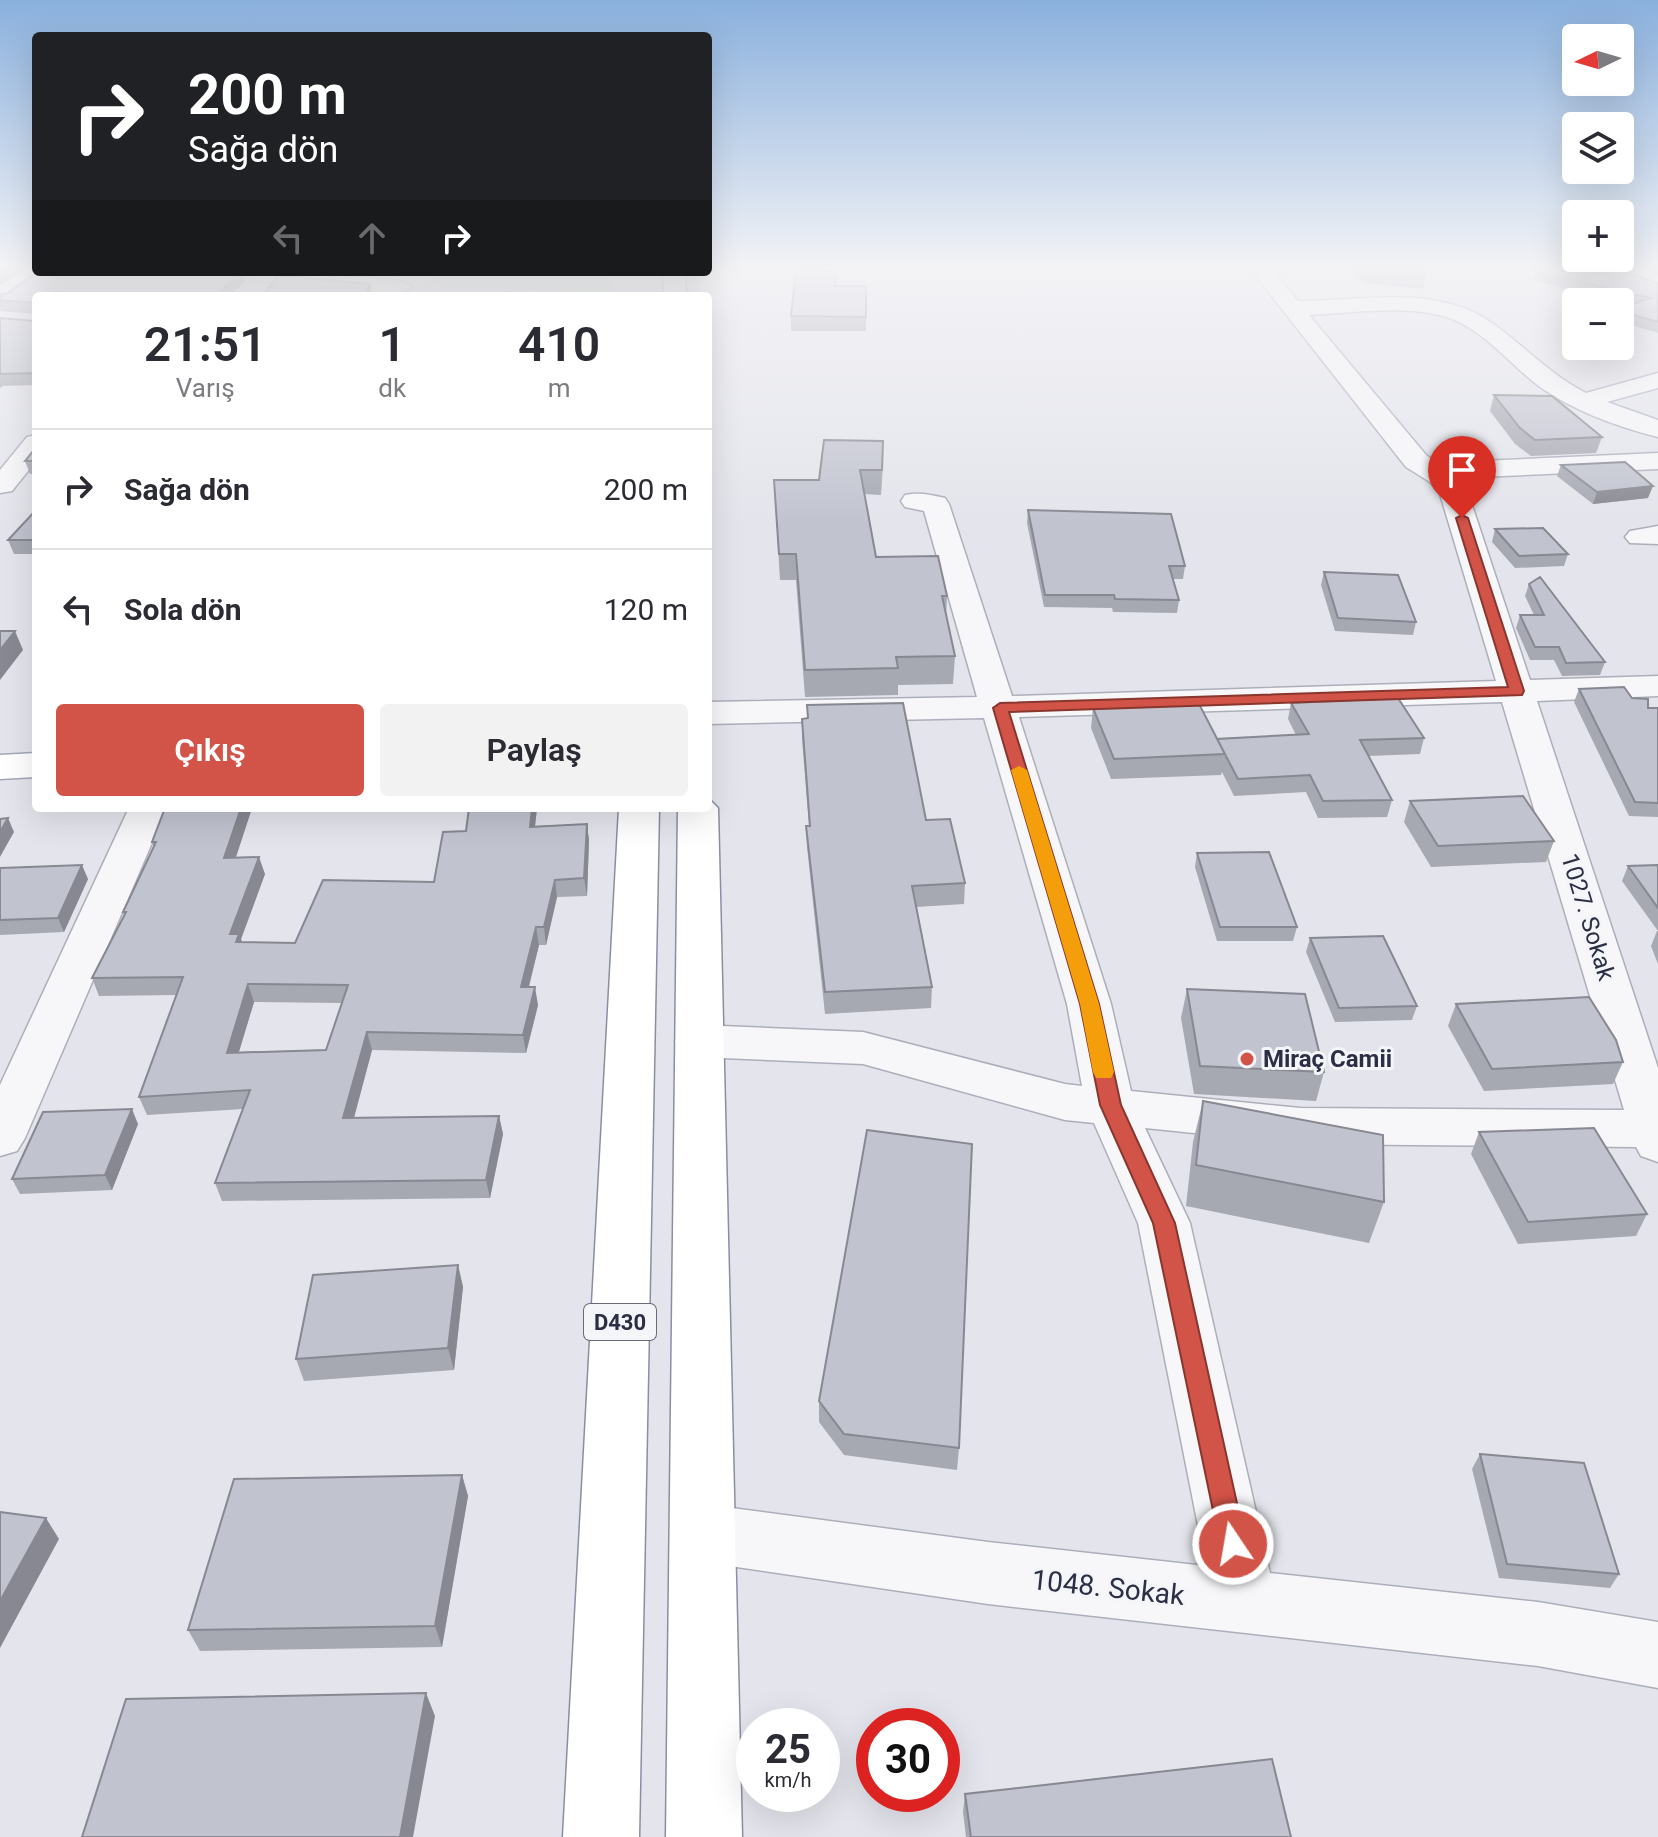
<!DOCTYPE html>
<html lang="tr">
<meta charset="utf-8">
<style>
:root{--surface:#fff;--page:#f2f2f3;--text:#2b2b33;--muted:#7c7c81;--line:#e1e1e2;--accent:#d25347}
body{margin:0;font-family:Roboto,sans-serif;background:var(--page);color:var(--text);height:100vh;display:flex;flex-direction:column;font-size:30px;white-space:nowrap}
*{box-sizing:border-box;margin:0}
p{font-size:26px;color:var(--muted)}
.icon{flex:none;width:44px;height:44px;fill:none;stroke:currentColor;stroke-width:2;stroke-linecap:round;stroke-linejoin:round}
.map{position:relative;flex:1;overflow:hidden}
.panel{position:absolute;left:32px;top:292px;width:680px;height:520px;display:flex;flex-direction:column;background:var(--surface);border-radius:8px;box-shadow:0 8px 32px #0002}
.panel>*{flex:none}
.banner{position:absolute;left:32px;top:32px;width:680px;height:244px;border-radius:8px;box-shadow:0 8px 32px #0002;background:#202124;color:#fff;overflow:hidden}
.needle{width:52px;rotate:265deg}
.tools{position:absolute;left:1562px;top:24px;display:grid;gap:16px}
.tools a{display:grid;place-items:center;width:72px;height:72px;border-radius:8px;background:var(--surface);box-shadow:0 8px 32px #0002;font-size:40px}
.speed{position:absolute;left:736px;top:1708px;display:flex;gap:16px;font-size:40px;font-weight:700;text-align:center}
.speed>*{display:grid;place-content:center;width:104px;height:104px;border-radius:50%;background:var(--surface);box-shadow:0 8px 32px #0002;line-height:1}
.speed small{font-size:20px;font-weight:400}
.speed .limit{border:12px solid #d22;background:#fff;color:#111}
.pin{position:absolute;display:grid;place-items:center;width:68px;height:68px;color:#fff;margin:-82px -34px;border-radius:50% 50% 50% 0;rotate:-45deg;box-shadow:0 0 8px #0007}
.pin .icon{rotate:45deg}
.me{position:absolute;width:88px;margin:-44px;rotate:348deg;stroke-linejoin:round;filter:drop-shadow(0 0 6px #0008)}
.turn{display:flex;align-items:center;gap:28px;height:168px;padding:0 24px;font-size:36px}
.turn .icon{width:104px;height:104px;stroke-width:2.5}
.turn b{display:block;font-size:56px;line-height:68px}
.lanes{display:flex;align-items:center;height:76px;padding:0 24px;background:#0003;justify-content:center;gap:40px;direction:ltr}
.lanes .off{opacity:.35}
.eta{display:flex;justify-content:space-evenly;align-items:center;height:136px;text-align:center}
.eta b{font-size:48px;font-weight:600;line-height:56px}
.action{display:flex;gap:16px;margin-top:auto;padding:16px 24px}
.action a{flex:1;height:92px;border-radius:8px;background:var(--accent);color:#fff;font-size:32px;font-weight:600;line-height:92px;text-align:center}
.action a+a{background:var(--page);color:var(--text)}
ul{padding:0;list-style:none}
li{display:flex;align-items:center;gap:24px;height:120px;padding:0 24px;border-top:2px solid var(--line)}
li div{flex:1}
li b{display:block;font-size:30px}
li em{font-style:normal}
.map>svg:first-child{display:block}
.green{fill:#c5d6c5}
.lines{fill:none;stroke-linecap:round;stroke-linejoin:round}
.minor-casing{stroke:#acaeba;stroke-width:3}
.major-casing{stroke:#a2a6b8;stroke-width:3}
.highway-casing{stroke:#8a8ea3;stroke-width:3}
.minor{fill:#f7f7fa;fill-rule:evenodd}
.major{fill:#fff;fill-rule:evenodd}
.highway{fill:#fff;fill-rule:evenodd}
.wall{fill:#a6a8b2;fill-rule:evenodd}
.shaded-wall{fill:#878891}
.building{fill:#c1c3cf;stroke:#878891;stroke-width:2;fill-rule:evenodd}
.route{fill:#d25347;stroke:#88362e;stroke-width:2}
.slow{fill:#f59e0b}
.poi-dot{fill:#d25347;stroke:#f4f5f9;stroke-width:3}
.labels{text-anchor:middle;stroke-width:6;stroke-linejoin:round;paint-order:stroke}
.shield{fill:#f4f5f9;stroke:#676a7b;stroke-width:2}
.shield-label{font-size:22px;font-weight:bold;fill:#2b2e45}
.street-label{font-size:24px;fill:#2b2e45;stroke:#f4f5f9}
.poi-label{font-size:24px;font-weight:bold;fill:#2b2e45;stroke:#f4f5f9;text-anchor:start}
.near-street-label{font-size:28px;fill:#2b2e45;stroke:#f4f5f9}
</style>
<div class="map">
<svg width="1658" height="1837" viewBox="0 0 1658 1837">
<rect width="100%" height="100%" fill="#e4e5ec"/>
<path class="green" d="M 430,272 L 614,272 L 613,294 L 427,285 Z"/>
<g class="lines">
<defs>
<path id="minor" d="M 1248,266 L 1269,266 L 1298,301 C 1359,301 1432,285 1486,319 C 1521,342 1548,374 1586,393 L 1658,373 L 1658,388 L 1607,402 L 1658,420 L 1658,437 C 1615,426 1571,410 1536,384 C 1507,361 1480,326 1443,316 C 1401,305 1352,313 1309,315 L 1426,455 L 1437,463 L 1658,453 L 1658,469 L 1457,478 L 1468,493 L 1530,680 L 1658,676 L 1658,696 L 1537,701 L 1658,1068 L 1658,1162 L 1641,1156 L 1636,1147 L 1300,1144 L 1145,1128 L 1190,1223 L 1270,1573 L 1538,1602 L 1658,1622 L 1658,1688 L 1538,1666 L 988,1604 L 702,1562 L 680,1554 L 671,1533 L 680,1512 L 702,1504 L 988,1542 L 1206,1566 L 1138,1223 L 1094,1123 L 1065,1120 L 863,1064 L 698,1057 L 682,1052 L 675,1041 L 682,1030 L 698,1025 L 863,1032 L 1065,1084 L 1082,1086 L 1067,1004 L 984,718 L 708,724 L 708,702 L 977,697 L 924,511 L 905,507 L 901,501 L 905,495 C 919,492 931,495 945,498 L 949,504 L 1012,696 L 1496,681 L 1440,494 L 1430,482 L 1406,467 ZM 1502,702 L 1624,1110 L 1300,1108 L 1131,1091 L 1111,1004 L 1019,717 Z
M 234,272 L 295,272 L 401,281 L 412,287 C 399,303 271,282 245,278 Z
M 36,435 L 36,461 L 12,491 L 0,493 L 0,470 L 27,437 Z
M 1658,526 L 1658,544 L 1630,543 L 1625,537 L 1630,531 Z
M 129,808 L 167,808 L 25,1138 L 17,1151 L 0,1156 L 0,1085 Z"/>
<path id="major" d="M 36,753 L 36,777 L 0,779 L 0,755 Z"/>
<path id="highway" d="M 663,272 L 685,272 L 686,296 L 664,296 Z
M 708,798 L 718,808 L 742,1837 L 666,1837 L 678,808 L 708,808 Z
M 619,808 L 659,808 L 639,1837 L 563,1837 Z"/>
</defs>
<use href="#minor" class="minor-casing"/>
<use href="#major" class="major-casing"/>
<use href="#highway" class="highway-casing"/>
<use href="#minor" class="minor"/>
<use href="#major" class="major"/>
<use href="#highway" class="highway"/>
</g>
<path class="wall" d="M 1281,266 L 1428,266 L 1423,289 L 1364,283 L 1349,271 L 1285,271 Z
M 1630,266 L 1658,266 L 1658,275 Z
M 1535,271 L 1658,283 L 1658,333 L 1620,322 L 1620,309 L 1632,305 L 1533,280 Z
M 37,272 L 242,272 L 245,281 L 36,296 L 36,385 L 3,386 L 0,388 L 0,318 L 34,321 L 34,314 L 0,311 L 0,295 L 6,294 Z
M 329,272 L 384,272 L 382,276 Z
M 837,286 L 866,286 L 866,331 L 791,331 L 791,316 Z
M 1494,395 L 1602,437 L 1596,453 L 1531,456 L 1515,444 L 1490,411 Z
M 36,440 L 36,474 L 30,474 L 25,461 L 34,450 Z
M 824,440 L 883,465 L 881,495 L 864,494 L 876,557 L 947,596 L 946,617 L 955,656 L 953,684 L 898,685 L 898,695 L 805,697 L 796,580 L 780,580 L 774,480 L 819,480 Z
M 1561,465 L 1648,498 L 1593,504 L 1557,476 Z
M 36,510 L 36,554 L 14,554 L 8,540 Z
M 1028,510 L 1185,566 L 1183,579 L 1173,579 L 1179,600 L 1177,613 L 1113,612 L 1112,608 L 1044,607 L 1027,523 Z
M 1495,529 L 1568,554 L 1564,566 L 1515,568 L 1492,542 Z
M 1324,572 L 1416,622 L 1413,635 L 1335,631 L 1321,585 Z
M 1529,584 L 1605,662 L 1600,675 L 1562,676 L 1554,660 L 1530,660 L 1516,628 L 1520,615 L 1534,615 L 1525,596 Z
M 1579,689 L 1632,698 L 1648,708 L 1658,708 L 1658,817 L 1629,816 L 1574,702 Z
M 1291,703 L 1424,738 L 1420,754 L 1368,756 L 1392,800 L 1387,817 L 1318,818 L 1306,792 L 1234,796 L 1222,772 L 1221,775 L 1111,779 L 1091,728 L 1093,708 L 1217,739 L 1296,735 L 1288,719 Z
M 807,705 L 926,820 L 965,883 L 964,904 L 916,907 L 932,987 L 931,1008 L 825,1014 L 807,847 L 806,826 L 809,826 L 802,739 L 802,719 L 807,718 Z
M 1410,801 L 1554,841 L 1546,862 L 1431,867 L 1404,822 Z
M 252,808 L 236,857 L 265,874 L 241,939 L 242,942 L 295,943 L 434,882 L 466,831 L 469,808 L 537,808 L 535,826 L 587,824 L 589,841 L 587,896 L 557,897 L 546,945 L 539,945 L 529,987 L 538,1005 L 526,1053 L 372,1050 L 354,1118 L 499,1116 L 503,1134 L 490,1198 L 222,1201 L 215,1183 L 243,1109 L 147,1115 L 139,1097 L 176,995 L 99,996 L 92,978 L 124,915 L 123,912 L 154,848 L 152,842 ZM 254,1002 L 342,1003 L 326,1050 L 239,1052 Z
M 1197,853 L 1297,927 L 1293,941 L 1217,941 L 1195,867 Z
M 1658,865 L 1658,931 L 1622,881 L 1628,866 Z
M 0,868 L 88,879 L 64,932 L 0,935 Z
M 1657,931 L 1658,931 L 1658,964 L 1651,946 Z
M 1310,938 L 1417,1006 L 1412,1020 L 1335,1022 L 1306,952 Z
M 1187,989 L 1324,1072 L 1316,1101 L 1194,1094 L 1181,1018 Z
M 1456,1004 L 1623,1062 L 1613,1084 L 1484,1091 L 1448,1026 Z
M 1203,1101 L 1384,1202 L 1369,1243 L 1186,1206 L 1193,1142 Z
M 138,1124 L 112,1190 L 20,1194 L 12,1179 Z
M 1479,1132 L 1647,1214 L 1636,1236 L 1518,1244 L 1471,1154 Z
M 458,1265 L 463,1287 L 454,1370 L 304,1381 L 296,1359 Z
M 819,1401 L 959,1448 L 957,1470 L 844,1455 L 819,1422 Z
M 1480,1454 L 1619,1574 L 1610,1588 L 1499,1578 L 1472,1469 Z
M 462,1475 L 468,1496 L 442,1647 L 200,1651 L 188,1630 Z
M 965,1794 L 1291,1837 L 966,1837 L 963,1812 Z"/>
<path class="shaded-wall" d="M 9,266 L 31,266 L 0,285 L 0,271 Z
M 240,272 L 242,272 L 245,281 L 230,296 L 216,296 Z
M 370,284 L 372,296 L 365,296 Z
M 1653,486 L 1648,498 L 1593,504 L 1597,492 Z
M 15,631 L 23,650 L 0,680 L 0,650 Z
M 241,808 L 252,808 L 230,875 L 224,858 Z
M 532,808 L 537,808 L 533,844 L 530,827 Z
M 8,818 L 14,832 L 0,857 L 0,832 Z
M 587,824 L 589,841 L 587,896 L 584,878 Z
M 259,857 L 265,874 L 241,939 L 245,951 L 242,960 L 230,934 Z
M 82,865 L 88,879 L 64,932 L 58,918 Z
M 555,880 L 557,897 L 546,945 L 544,927 Z
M 536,927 L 539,945 L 524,1005 L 521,987 Z
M 248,984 L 254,1002 L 233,1071 L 227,1053 Z
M 535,987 L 538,1005 L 526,1053 L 523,1035 Z
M 367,1032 L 372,1050 L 349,1136 L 343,1118 Z
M 132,1109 L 138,1124 L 112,1190 L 105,1175 Z
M 499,1116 L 503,1134 L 490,1198 L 486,1180 Z
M 458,1265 L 463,1287 L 454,1370 L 448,1348 Z
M 462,1475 L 468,1496 L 442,1647 L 435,1626 Z
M 46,1518 L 59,1539 L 0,1648 L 0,1601 Z
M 426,1693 L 435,1716 L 413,1837 L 400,1837 Z"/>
<path class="building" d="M 0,266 L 9,266 L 0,271 Z
M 1544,266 L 1603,266 L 1658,283 L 1658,322 L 1620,311 L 1620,309 L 1650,298 L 1535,271 Z
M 796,270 L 837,271 L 835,286 L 866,286 L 866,317 L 791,316 Z
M 37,272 L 240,272 L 216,296 L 36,296 L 36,373 L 0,374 L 0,318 L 34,321 L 35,303 L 0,300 L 0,295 L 6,294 Z
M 278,275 L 370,284 L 365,296 L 263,296 Z
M 1494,395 L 1552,396 L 1602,437 L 1535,440 L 1520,428 Z
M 36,440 L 36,461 L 25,461 L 34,450 L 35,442 Z
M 824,440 L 883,441 L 882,470 L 860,470 L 876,557 L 938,556 L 947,596 L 942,596 L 955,656 L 896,657 L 898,668 L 805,670 L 796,554 L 779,554 L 774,480 L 819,480 Z
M 1625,462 L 1653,486 L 1597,492 L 1561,465 Z
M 36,510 L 36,540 L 8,540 Z
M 1028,510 L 1171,514 L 1185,566 L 1169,566 L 1179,600 L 1115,599 L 1114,595 L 1045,595 Z
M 1543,528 L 1568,554 L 1519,556 L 1495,529 Z
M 1324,572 L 1398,575 L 1416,622 L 1338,618 Z
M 1540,577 L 1605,662 L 1566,663 L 1559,647 L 1535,647 L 1520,615 L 1544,615 L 1529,584 Z
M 0,631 L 15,631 L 0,650 Z
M 1624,687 L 1632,698 L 1648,699 L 1648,708 L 1658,708 L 1658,803 L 1635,802 L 1579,689 Z
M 1398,698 L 1424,738 L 1360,740 L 1392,800 L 1323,801 L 1310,775 L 1238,779 L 1217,739 L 1309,734 L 1291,703 Z
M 1198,702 L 1225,754 L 1114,759 L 1093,708 Z
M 903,703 L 926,820 L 950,819 L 965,883 L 912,886 L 932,987 L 825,992 L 806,826 L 810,826 L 802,719 L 808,718 L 807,705 Z
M 1523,796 L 1554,841 L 1438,846 L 1410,801 Z
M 165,808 L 241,808 L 224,858 L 259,857 L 230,934 L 239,934 L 236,942 L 295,943 L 323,880 L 434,882 L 443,832 L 466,831 L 469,808 L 532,808 L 530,827 L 587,824 L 584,878 L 555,880 L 544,927 L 536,927 L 521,987 L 535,987 L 523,1035 L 367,1032 L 343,1118 L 499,1116 L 486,1180 L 215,1183 L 250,1090 L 139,1097 L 183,977 L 92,978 L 126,912 L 123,912 L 156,842 L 152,842 ZM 248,984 L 348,985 L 326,1050 L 227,1053 Z
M 8,818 L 0,832 L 0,819 Z
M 1269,852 L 1297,927 L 1220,927 L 1197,853 Z
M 82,865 L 58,918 L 0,920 L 0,868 Z
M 1658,865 L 1658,908 L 1628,866 Z
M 1383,936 L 1417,1006 L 1339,1008 L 1310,938 Z
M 1187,989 L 1305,994 L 1324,1072 L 1200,1066 Z
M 1589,997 L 1616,1040 L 1623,1062 L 1492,1069 L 1456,1004 Z
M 1203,1101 L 1383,1135 L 1384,1202 L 1196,1165 Z
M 132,1109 L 105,1175 L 12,1179 L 43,1112 Z
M 1594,1128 L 1647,1214 L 1528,1222 L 1479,1132 Z
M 867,1130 L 972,1144 L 959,1448 L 844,1434 L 819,1401 Z
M 458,1265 L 448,1348 L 296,1359 L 313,1275 Z
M 1480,1454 L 1584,1463 L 1619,1574 L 1507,1564 Z
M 462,1475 L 435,1626 L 188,1630 L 234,1479 Z
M 0,1512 L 46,1518 L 0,1601 Z
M 426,1693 L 400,1837 L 82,1837 L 126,1699 Z
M 1272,1759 L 1291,1837 L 971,1837 L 965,1794 Z"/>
<linearGradient id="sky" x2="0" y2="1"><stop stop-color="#8ab0dd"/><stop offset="0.51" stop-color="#f3f3f6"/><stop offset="1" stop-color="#f3f3f6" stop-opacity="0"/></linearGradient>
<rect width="1658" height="524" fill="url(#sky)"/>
<path class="route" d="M 1462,515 L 1468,518 L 1524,691 L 1522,695 L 1009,712 L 1099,1004 L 1121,1105 L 1175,1223 L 1246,1544 L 1243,1553 L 1233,1557 L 1223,1553 L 1220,1544 L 1153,1223 L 1100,1105 L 1080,1004 L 993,708 L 1000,703 L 1508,687 L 1456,518 Z"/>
<path class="slow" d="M 1019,766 L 1027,770 L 1099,1004 L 1114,1072 L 1111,1078 L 1096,1078 L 1093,1072 L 1080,1004 L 1011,770 Z"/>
<circle class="poi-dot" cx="1247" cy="1059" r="8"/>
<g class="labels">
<rect class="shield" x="584" y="1304" width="72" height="36" rx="6"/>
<g class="shield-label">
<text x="620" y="1330">D430</text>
</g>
<g class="street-label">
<text transform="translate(1588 917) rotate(73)" y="8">1027. Sokak</text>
</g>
<g class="poi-label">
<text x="1263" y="1067">Miraç Camii</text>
</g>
<g class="near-street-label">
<text transform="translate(1108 1587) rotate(6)" y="10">1048. Sokak</text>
</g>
</g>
</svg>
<div class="tools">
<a><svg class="needle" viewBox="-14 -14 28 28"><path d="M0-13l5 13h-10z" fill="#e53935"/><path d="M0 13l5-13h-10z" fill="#7c7c81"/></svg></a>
<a><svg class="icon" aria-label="layers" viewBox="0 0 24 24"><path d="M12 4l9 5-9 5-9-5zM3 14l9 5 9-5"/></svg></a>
<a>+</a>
<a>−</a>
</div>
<div class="speed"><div>25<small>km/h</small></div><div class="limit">30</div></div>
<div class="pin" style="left:1462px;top:518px;background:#d93025"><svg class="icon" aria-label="arrive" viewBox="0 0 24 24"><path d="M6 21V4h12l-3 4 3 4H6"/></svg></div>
<svg class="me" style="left:1233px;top:1544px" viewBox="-20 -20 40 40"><circle r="17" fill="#d25347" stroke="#fff" stroke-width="3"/><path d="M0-11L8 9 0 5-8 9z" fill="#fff"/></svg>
<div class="banner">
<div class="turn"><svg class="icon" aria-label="right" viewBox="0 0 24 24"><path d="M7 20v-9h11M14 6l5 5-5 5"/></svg><div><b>200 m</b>Sağa dön</div></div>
<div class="lanes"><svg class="icon off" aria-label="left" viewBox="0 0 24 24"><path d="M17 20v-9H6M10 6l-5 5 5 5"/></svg><svg class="icon off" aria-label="ahead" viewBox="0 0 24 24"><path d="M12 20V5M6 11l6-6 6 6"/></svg><svg class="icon" aria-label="right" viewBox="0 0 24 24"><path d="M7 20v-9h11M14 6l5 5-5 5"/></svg></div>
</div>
<section class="panel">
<div class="eta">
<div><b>21:51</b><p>Varış</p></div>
<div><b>1</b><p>dk</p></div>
<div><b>410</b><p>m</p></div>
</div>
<ul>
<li><svg class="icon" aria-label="right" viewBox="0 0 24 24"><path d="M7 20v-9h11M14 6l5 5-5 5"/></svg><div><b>Sağa dön</b></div><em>200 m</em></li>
<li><svg class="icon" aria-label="left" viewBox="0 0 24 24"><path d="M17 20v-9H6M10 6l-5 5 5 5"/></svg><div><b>Sola dön</b></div><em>120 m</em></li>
</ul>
<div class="action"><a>Çıkış</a><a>Paylaş</a></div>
</section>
</div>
